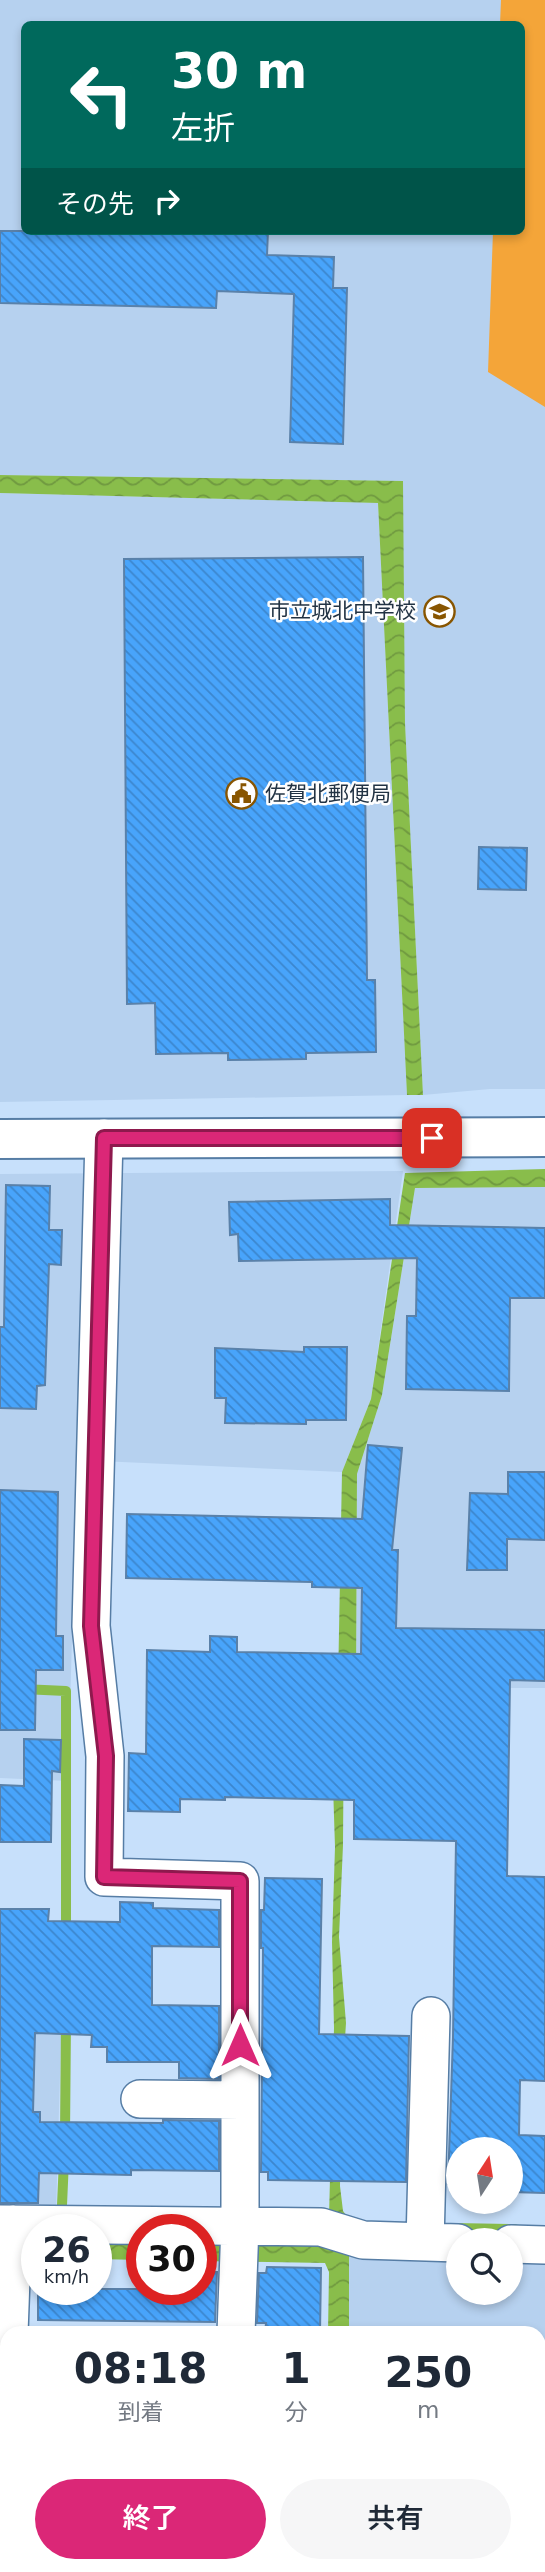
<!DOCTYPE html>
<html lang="ja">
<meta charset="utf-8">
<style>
:root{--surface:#fff;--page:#f6f6f7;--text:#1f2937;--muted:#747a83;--accent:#db2777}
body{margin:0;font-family:"DejaVu Sans","Noto Sans JP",sans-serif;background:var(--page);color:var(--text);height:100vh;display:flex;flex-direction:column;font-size:26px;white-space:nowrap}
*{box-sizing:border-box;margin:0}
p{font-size:23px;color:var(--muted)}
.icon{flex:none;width:38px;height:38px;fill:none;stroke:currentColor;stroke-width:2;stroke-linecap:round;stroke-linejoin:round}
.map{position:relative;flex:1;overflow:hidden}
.details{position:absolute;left:0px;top:2326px;width:546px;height:247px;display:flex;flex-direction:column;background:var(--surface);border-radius:21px 21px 0 0;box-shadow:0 4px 10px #0003}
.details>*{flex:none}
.banner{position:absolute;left:21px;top:21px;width:504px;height:214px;border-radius:10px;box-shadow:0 4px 10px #0003;background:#00695c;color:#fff;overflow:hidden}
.needle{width:46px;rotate:12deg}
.controls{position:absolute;left:446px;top:2137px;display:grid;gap:14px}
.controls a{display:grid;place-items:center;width:77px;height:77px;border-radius:50%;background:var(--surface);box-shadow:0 4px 10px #0003;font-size:35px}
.speed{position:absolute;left:21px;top:2214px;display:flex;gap:14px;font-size:35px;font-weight:700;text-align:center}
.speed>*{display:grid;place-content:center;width:91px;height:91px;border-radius:50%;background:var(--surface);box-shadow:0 4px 10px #0003;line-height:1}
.speed small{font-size:18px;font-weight:400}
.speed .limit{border:10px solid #d22;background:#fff;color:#111}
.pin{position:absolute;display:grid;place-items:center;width:60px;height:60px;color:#fff;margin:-30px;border-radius:14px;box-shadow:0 4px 10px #0006}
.me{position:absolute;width:77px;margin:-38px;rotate:0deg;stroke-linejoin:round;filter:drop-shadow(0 0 5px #0008)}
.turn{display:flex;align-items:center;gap:24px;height:147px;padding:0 35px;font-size:32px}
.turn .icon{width:91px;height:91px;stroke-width:2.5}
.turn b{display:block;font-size:49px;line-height:60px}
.then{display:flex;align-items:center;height:66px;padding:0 35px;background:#0003;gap:14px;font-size:26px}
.eta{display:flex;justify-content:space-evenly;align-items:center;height:119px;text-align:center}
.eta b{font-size:42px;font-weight:600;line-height:49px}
.button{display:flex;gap:14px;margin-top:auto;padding:14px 35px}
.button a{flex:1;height:80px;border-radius:42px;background:var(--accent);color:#fff;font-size:28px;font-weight:600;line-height:80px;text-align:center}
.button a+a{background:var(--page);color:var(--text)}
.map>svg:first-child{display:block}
.built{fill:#b6d1ef;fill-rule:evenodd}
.garden{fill:#f4a539}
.water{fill:url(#water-waves)}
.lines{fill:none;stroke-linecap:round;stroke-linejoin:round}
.stream{stroke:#89bd4b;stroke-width:10}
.building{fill:url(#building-back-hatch);stroke:#5a81a9;stroke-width:2}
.minor-casing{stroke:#567da5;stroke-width:40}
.tertiary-casing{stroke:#567da5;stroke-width:42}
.minor{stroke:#fff;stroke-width:37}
.tertiary{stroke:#fff;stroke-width:38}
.route-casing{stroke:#8e194d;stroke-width:18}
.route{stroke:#db2777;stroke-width:12}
.labels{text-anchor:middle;stroke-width:5;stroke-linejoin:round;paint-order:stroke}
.poi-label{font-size:21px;fill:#234;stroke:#fefefe;text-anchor:end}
</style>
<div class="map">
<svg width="545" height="2572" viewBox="0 0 545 2572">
<defs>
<pattern id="water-waves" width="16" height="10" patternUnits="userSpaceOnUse" patternTransform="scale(1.75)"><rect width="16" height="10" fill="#89bd4b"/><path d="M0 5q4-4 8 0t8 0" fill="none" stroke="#709a40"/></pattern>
<pattern id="building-back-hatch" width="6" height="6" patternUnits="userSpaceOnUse" patternTransform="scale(1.75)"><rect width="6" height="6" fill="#48a4fb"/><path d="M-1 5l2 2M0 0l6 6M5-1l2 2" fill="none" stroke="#3c86cd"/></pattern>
</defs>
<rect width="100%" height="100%" fill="#c7e0fb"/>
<path class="built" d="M 0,0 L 545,0 L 545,1089 L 490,1089 L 423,1095 L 405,723 L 402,481 L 0,475 ZM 24,24 L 522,24 L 522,231 L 24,231 Z
M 0,493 L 378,503 L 407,1095 L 0,1102 Z
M 403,1171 L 371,1399 L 342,1472 L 77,1460 L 68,1781 L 0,1778 L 0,1174 Z
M 545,1187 L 545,1688 L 356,1688 L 357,1474 L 382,1395 L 415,1188 Z
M 0,1968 L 63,1969 L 56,2214 L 0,2214 Z
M 343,2249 L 458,2252 L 458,2292 L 511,2292 L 511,2254 L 545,2255 L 545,2572 L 337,2572 L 337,2566 L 539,2566 L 539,2333 L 341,2333 Z"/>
<path class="garden" d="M 501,0 L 545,0 L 545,407 L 488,372 L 493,231 L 522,231 L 522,24 L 500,24 Z"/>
<path class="water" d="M 0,475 L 403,481 L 405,723 L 423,1095 L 407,1095 L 378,503 L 0,493 Z
M 545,1169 L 545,1187 L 415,1188 L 382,1395 L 357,1474 L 356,1688 L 344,1708 L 343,1845 L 339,1937 L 346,2023 L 341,2100 L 340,2186 L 343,2211 L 349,2219 L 349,2333 L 328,2333 L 329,2272 L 325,2263 L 201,2261 L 201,2239 L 329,2216 L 334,2028 L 332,1942 L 335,1847 L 331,1723 L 338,1684 L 342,1472 L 371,1399 L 405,1173 Z
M 96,2237 L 142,2238 L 142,2260 L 96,2259 Z"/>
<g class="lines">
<path class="stream" d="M 0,1688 L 66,1691 L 66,1934
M 65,2137 L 66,2020
M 62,2205 L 64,2160
M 454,2228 L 515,2229"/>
</g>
<path class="building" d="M 0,231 L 268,231 L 267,255 L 334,257 L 333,288 L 347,288 L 343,444 L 290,442 L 294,294 L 217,291 L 216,308 L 0,303 Z
M 363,557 L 367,980 L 375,980 L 376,1052 L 306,1053 L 306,1059 L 228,1060 L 228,1053 L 156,1054 L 155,1003 L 127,1004 L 124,559 Z
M 479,847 L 527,848 L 526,890 L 478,889 Z
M 6,1185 L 50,1186 L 49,1230 L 62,1230 L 61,1265 L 49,1264 L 45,1385 L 37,1386 L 36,1409 L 0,1408 L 0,1327 L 4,1327 Z
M 390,1199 L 390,1225 L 545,1228 L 545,1298 L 510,1298 L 509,1391 L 406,1389 L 407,1316 L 416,1316 L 417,1258 L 239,1261 L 238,1234 L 230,1235 L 229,1202 Z
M 304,1347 L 347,1347 L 346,1420 L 306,1420 L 306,1424 L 225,1423 L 226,1398 L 215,1398 L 215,1348 L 304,1352 Z
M 368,1445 L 402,1448 L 392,1550 L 398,1550 L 396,1628 L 545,1630 L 545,1681 L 510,1680 L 507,1876 L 545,1877 L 545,2081 L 520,2080 L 519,2135 L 545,2136 L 545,2193 L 511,2192 L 511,2149 L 458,2149 L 458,2188 L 456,2188 L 456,2184 L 448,2184 L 453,2037 L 456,1841 L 354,1839 L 354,1800 L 225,1797 L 225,1800 L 180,1799 L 180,1812 L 128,1811 L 129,1753 L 146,1754 L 147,1650 L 210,1652 L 210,1636 L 237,1637 L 237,1652 L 361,1654 L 362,1588 L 312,1587 L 312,1582 L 126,1578 L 127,1514 L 362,1519 Z
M 508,1472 L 545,1472 L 545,1540 L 507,1539 L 507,1570 L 467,1570 L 470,1493 L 508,1494 Z
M 0,1490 L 58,1492 L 56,1636 L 63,1636 L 63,1670 L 36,1670 L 35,1730 L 0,1730 Z
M 24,1739 L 61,1740 L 60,1772 L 52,1771 L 51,1842 L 0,1842 L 0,1785 L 24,1786 Z
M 265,1878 L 322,1879 L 319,2034 L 409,2036 L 406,2182 L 268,2180 L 268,2172 L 261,2172 L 263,1948 L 261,1948 L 261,1910 L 264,1910 Z
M 120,1902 L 153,1903 L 153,1908 L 219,1910 L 219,1947 L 152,1946 L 152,2005 L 219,2006 L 219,2079 L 179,2078 L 179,2062 L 107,2062 L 107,2047 L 91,2047 L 92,2035 L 35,2033 L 33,2112 L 40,2112 L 40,2122 L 163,2123 L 163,2120 L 219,2121 L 219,2171 L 131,2170 L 131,2175 L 39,2173 L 38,2203 L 0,2203 L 0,1909 L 49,1909 L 48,1921 L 120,1922 Z
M 267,2267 L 321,2268 L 320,2333 L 265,2333 L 266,2323 L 257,2323 L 259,2273 L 266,2273 Z
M 201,2272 L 217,2272 L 215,2322 L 38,2320 L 38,2289 L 201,2289 Z"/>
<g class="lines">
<defs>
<path id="minor" d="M 104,1138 L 91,1626 L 105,1756 L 104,1877 L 240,1881 L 240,2225 L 236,2333
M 140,2099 L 240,2100
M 0,2224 L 321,2227 L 363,2240 L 458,2243
M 425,2242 L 431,2016
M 511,2244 L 545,2245
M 9,2333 L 13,2224
M 2,2572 L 7,2408
M 226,2572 L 227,2566"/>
<path id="tertiary" d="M 0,1139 L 545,1137"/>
</defs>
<use href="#minor" class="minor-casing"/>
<use href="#tertiary" class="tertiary-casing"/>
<use href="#minor" class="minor"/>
<use href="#tertiary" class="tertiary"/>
</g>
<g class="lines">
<defs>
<path id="route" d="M 240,2045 L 240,1881 L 104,1877 L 106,1756 L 91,1626 L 104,1138 L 432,1138"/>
</defs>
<use href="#route" class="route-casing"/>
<use href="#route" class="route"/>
</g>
<defs>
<symbol id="school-ring" viewBox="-11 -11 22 22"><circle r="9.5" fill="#fefefe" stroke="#850" stroke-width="1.5"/><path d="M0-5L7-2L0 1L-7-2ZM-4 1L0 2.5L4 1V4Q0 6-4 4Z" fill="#850"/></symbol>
<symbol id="civic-ring" viewBox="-11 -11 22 22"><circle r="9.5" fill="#fefefe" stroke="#850" stroke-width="1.5"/><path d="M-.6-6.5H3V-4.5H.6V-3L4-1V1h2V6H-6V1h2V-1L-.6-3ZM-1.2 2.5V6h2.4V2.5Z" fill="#850"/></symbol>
</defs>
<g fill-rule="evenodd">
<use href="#school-ring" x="422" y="594" width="35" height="35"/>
<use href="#civic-ring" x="224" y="776" width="35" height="35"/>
</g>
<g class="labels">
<g class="poi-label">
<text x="416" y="618">市立城北中学校</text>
<text x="265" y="801" text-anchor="start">佐賀北郵便局</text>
</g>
</g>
</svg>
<div class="controls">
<a><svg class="needle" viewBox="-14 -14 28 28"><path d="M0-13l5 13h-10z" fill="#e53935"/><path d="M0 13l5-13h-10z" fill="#747a83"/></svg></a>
<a><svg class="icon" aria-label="search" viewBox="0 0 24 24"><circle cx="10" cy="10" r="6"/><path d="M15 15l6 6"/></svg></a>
</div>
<div class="speed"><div>26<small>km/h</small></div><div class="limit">30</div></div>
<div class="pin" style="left:432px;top:1138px;background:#d93025"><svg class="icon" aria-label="arrive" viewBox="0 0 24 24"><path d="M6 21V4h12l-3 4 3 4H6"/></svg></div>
<svg class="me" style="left:240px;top:2045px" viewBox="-20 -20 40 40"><path d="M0-17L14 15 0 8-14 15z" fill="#db2777" stroke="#fff" stroke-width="4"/></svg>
<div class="banner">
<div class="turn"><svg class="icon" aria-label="left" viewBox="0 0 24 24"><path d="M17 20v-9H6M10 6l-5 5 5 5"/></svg><div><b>30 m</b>左折</div></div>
<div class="then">その先<svg class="icon" aria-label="right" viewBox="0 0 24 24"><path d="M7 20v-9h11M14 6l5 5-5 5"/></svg></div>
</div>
<section class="details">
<div class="eta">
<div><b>08:18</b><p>到着</p></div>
<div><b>1</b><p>分</p></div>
<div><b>250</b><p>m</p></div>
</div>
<div class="button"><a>終了</a><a>共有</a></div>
</section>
</div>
